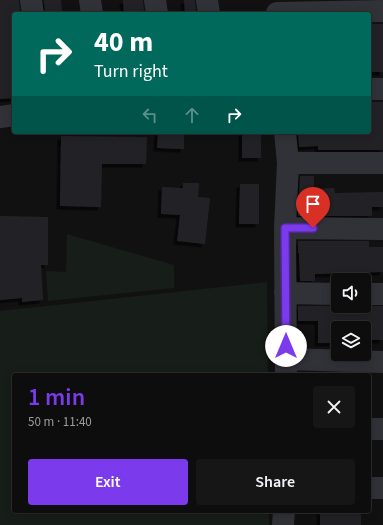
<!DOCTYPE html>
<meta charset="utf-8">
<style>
:root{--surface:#0d0d0e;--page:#161617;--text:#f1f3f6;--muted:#9a9c9e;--line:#2d2d2e;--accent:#7c3aed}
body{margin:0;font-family:"Source Sans 3",sans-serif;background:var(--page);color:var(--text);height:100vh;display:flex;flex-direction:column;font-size:15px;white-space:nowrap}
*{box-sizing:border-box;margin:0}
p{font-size:13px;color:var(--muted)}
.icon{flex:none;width:22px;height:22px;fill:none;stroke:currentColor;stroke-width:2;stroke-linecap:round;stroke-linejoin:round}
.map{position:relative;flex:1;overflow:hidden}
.details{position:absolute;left:12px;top:373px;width:359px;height:140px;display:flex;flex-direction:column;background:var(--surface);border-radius:4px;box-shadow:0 2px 10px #0003,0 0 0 1px var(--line)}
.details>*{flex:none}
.top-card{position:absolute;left:12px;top:12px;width:359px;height:122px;border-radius:4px;box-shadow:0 2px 10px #0003,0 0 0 1px var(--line);background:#00695c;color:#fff;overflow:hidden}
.tools{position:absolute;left:331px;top:273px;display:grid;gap:8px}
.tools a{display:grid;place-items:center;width:40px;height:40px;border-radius:4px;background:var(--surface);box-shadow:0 2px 10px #0003,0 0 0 1px var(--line);font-size:20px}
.pin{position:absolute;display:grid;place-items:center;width:34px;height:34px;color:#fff;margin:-41px -17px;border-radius:50% 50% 50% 0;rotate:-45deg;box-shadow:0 0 4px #0007}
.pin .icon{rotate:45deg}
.me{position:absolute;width:44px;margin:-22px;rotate:0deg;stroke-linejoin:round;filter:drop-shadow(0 0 3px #0008)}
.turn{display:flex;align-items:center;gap:14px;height:84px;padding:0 16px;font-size:18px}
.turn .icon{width:52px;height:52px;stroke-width:2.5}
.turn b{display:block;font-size:28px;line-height:34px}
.lanes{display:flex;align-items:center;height:38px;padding:0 16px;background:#0003;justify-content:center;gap:20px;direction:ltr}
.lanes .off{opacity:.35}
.round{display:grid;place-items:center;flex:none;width:42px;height:42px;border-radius:4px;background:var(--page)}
.overview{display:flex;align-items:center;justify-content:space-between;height:68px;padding:0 16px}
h1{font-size:24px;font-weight:600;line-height:30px;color:var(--accent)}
.primary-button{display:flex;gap:8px;margin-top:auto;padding:8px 16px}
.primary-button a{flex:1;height:46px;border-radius:4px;background:var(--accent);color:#fff;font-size:16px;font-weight:600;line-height:46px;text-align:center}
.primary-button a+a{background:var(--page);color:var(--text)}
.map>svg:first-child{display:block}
.green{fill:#171d18}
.building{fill:#242327;filter:url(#shadow)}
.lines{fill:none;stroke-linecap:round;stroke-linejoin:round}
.minor{stroke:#313238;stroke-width:22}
.route-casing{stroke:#51269a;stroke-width:10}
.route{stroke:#7c3aed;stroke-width:7}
</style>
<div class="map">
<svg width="383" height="525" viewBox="0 0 383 525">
<defs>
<filter id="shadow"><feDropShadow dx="-3.5" dy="3.5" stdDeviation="0" flood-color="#0009"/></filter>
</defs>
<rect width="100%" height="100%" fill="#111112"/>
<path class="green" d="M 67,234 L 174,265 L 174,288 L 48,301 L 46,271 L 66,272 Z
M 267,282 L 268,375 L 14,375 L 14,511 L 269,511 L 269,525 L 0,525 L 0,311 Z"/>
<path class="building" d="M 0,0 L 19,0 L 20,14 L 14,14 L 14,98 L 0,99 Z
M 44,0 L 61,0 L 62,14 L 45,14 Z
M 123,0 L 143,0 L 144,14 L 124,14 Z
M 184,0 L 195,0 L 196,14 L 185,14 Z
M 369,24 L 383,24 L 383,72 L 369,72 Z
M 369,102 L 383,102 L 383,150 L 318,150 L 318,146 L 299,147 L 298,132 L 369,132 Z
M 158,132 L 184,132 L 184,149 L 157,148 Z
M 242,132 L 261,132 L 261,158 L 242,158 Z
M 61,136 L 147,137 L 146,164 L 102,164 L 101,207 L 60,206 Z
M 300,176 L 314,176 L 314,189 L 334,188 L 335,193 L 383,192 L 383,207 L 372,207 L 372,216 L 298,216 Z
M 183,183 L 199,183 L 198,197 L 210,198 L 205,244 L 177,241 L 180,215 L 161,214 L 162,187 L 183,188 Z
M 240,184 L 259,184 L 259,224 L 239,224 Z
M 0,216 L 48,217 L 48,265 L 41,265 L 43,300 L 22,302 L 22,298 L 0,300 Z
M 298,241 L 369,241 L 369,247 L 383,247 L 383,272 L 315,274 L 315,281 L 300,281 L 299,253 L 298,253 Z
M 298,306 L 383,306 L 383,340 L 364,340 L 364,328 L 333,328 L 333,343 L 318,343 L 318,321 L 298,321 Z
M 320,511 L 361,511 L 361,525 L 320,525 Z"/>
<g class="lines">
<path class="minor" d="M 31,0 L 33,14
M 90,0 L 92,14
M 155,0 L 157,14
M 207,0 L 209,14
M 277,13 L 383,11
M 369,89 L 383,89
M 0,117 L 14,115
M 285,132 L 288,163 L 285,228 L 286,375
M 288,163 L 383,163
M 285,228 L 383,229
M 285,293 L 338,294
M 364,294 L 383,294
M 286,359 L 383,362
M 369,429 L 383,429
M 369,488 L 383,488
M 283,525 L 284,511"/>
</g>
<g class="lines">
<defs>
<path id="route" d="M 286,346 L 285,228 L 313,228"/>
</defs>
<use href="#route" class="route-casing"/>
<use href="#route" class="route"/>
</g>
</svg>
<div class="tools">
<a><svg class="icon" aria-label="sound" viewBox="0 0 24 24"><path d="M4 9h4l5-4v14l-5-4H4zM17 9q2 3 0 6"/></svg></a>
<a><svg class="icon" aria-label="layers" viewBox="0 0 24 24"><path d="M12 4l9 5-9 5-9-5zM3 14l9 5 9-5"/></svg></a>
</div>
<div class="pin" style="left:313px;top:228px;background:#d93025"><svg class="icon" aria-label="arrive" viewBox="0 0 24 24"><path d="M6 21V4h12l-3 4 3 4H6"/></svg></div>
<svg class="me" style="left:286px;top:346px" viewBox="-20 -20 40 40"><circle r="19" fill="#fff"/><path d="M0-13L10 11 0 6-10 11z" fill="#7c3aed"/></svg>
<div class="top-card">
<div class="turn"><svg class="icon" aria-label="right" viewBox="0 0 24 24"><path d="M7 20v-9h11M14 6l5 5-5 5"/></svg><div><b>40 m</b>Turn right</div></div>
<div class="lanes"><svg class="icon off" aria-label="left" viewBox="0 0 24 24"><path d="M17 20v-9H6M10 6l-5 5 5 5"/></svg><svg class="icon off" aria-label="ahead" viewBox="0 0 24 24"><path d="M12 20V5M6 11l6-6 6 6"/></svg><svg class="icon" aria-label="right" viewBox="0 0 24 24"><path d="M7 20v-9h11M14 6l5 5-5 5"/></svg></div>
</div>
<section class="details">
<div class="overview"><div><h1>1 min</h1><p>50 m · 11:40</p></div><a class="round"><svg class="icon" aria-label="close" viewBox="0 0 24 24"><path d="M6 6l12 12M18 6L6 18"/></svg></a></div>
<div class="primary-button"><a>Exit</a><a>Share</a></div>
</section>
</div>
